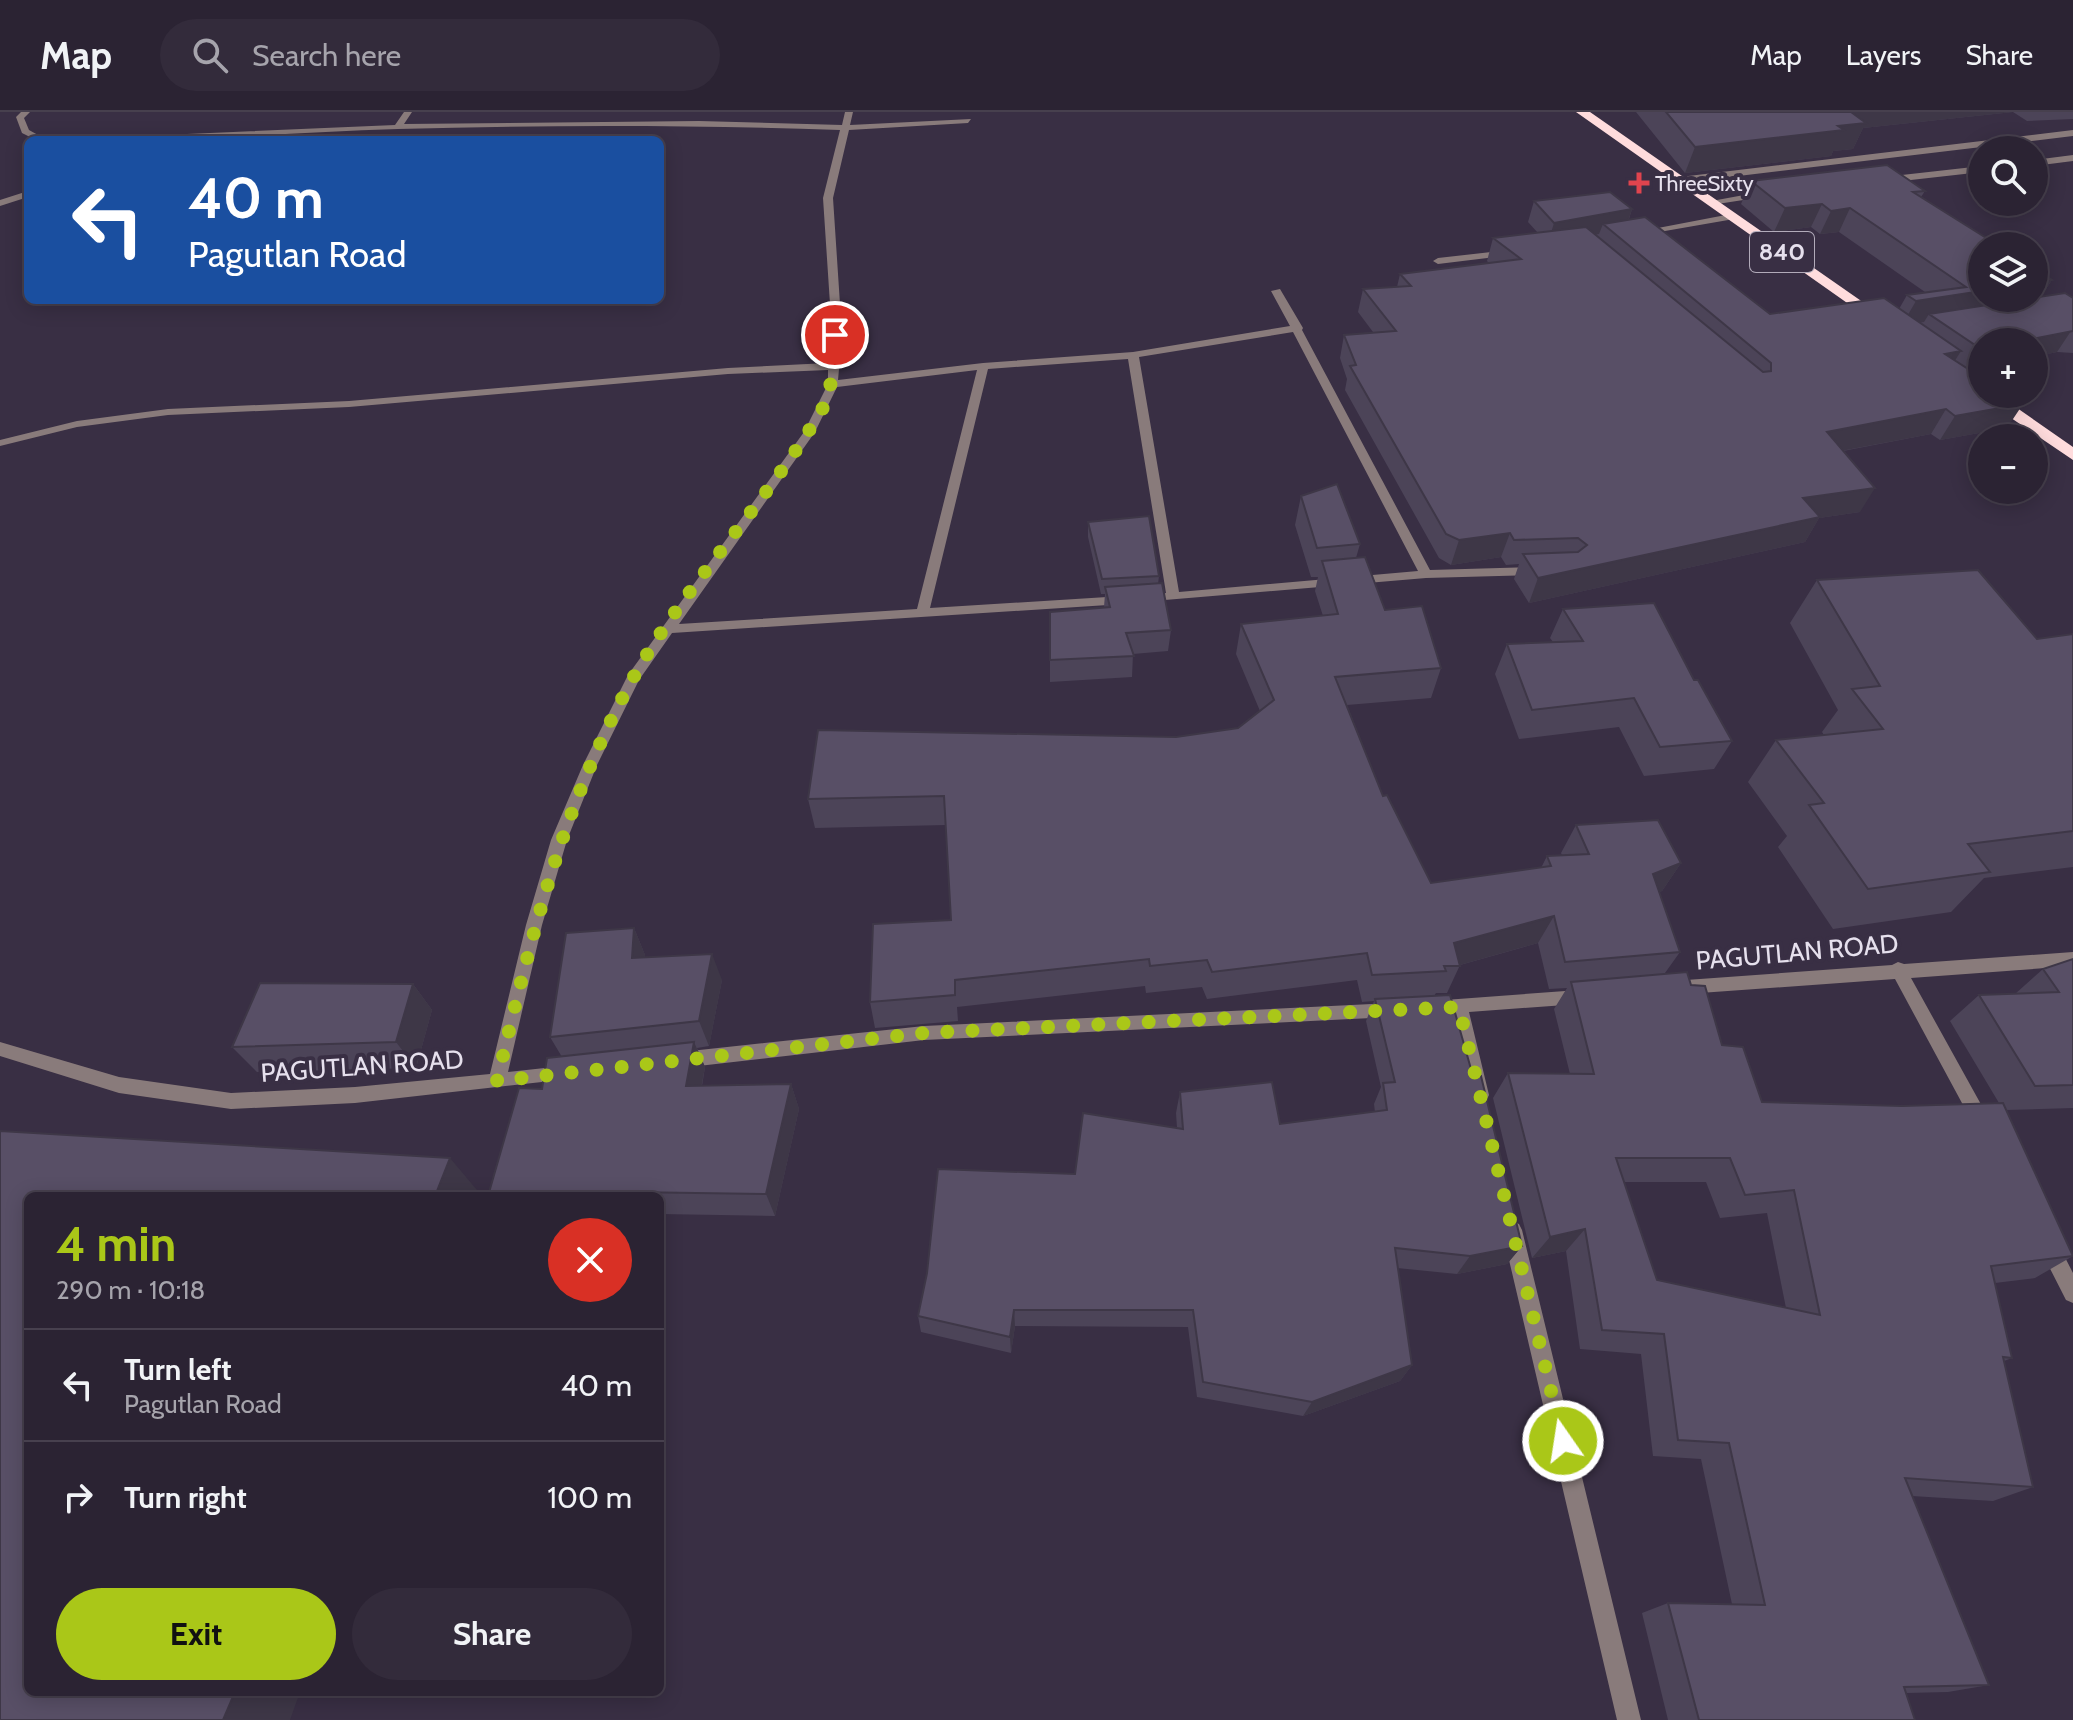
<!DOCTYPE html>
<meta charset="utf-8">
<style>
:root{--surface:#2b2333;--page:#332b3b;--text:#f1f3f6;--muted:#a6a4ac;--line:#47404e;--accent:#aac718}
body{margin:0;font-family:Cabin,sans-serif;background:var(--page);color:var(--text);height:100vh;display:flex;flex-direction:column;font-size:30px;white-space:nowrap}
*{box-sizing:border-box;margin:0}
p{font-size:26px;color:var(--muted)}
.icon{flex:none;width:44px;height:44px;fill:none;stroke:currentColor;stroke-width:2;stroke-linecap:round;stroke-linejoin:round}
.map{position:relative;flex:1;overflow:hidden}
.sheet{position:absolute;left:24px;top:1080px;width:640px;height:504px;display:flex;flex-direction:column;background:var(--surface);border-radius:12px;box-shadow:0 4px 20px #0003,0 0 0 2px var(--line)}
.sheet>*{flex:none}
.hud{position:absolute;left:24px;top:24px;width:640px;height:168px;border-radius:12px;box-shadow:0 4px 20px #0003,0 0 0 2px var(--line);background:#1a4fa0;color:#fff;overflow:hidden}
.controls{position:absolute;left:1968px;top:24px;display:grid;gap:16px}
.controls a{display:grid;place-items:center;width:80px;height:80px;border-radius:50%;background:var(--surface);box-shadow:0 4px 20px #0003,0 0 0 2px var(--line);font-size:40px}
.pin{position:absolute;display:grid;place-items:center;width:68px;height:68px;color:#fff;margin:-34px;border:4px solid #fff;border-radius:50%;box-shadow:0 2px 8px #0007}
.me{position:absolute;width:88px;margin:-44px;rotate:347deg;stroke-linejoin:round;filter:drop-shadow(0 0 6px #0008)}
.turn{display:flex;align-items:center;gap:28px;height:168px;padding:0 32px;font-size:36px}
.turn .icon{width:104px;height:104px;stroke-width:2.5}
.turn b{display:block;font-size:56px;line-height:68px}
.round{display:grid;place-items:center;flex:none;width:84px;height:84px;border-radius:42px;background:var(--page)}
.overview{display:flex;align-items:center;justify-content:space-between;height:136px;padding:0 32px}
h1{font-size:48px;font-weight:700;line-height:60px;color:var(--accent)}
.primary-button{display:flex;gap:16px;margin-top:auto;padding:16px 32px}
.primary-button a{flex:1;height:92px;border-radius:48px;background:var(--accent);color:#111;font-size:32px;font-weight:700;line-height:92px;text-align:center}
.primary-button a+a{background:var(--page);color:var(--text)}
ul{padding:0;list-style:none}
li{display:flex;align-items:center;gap:24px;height:112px;padding:0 32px;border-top:2px solid var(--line)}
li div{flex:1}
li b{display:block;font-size:30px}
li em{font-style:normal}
header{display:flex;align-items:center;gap:48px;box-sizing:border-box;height:112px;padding:0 40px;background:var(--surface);border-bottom:2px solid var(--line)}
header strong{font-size:38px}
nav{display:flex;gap:44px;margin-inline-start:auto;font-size:28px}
.search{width:560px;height:72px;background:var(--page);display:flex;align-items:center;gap:20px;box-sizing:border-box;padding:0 28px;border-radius:44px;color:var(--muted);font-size:30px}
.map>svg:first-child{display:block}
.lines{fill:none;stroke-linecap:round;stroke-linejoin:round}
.lane{fill:#897b7b;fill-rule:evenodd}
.street{fill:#897b7b;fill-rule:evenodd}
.highway{fill:#ffdcdd;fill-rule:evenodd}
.wall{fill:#4c4458;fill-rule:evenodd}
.shaded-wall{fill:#3e3747}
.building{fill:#584f66;stroke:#3e3747;stroke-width:2;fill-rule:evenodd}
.route{stroke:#aac718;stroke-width:14;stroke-dasharray:0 25.2}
.health-dot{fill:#e0444e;stroke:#392f44;stroke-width:3}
.labels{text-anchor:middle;stroke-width:8;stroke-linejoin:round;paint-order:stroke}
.far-poi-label{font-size:22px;fill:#e6e0ed;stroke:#392f44;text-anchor:start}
.shield{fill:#392f44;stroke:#b2abba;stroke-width:2}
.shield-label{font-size:24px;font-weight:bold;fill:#e6e0ed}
.street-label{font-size:26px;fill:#e6e0ed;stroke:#392f44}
</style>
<header>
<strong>Map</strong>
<div class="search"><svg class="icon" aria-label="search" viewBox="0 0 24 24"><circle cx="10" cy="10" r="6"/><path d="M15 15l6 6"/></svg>Search here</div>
<nav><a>Map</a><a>Layers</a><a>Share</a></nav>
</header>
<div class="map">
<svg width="2073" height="1608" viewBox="0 0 2073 1608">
<rect width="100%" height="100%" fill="#392f44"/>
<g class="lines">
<path class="lane" d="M 2073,18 L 2073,24 L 1680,71 L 1676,68 L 1680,65 Z
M 2073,43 L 2073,49 L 2034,54 L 2034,48 Z
M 1982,54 L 1982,60 L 1884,71 L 1880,68 L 1884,65 Z
M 1766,79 L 1769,80 L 1769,84 L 1711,93 L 1706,90 Z"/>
<path class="street" d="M 21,0 L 30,0 L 24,6 L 29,18 L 47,28 L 36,28 L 22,21 L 16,5 Z
M 404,0 L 412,0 L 404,12 L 699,9 L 842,13 L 845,0 L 853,0 L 850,13 L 971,7 L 968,11 L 849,18 L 833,86 L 840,192 L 839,252 L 841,254 L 839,257 L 838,268 L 983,251 L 1133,240 L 1290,214 L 1271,179 L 1280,177 L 1303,216 L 1302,218 L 1430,458 L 1538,455 L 1544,459 L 1538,463 L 1426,466 L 1141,490 L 1141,484 L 1166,481 L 1128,247 L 988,257 L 930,496 L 1123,484 L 1129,488 L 1123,492 L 672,521 L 639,568 L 597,653 L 567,728 L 542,813 L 508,960 L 563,954 L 569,957 L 572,962 L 569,967 L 355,991 L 231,997 L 119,981 L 0,944 L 0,930 L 119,965 L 231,981 L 355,975 L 490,962 L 526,813 L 551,728 L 583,653 L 628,563 L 804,320 L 828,272 L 828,258 L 728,262 L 349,295 L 168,303 L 77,315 L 0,334 L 0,328 L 77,309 L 168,297 L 349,289 L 728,256 L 828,251 L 830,192 L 823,86 L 840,18 C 693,13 546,13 398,17 C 303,20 209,28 114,28 L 118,25 L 395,13 ZM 1293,220 L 1418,459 L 1179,480 L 1139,245 ZM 977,258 L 917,497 L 679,512 L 815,320 L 837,275 Z
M 28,79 L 28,85 L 0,94 L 0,88 Z
M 1731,102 L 1736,105 L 1734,107 L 1642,123 L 1637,120 Z
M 1509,138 L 1514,141 L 1512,143 L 1438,152 L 1433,149 L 1438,146 Z
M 2073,840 L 2073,854 L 1911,866 L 1988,1005 L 1991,1011 L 1988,1017 L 1982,1019 L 1976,1017 L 1895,867 L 1686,882 L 1680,880 L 1678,875 L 1680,870 L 1686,868 L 1892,853 L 1898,850 L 1904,852 Z
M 1579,878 L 1585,880 L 1587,885 L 1585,890 L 1579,892 L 1469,900 L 1489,983 L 1486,989 L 1480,991 L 1474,989 L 1471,983 L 1452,902 L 1425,901 L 1423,896 L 1425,891 L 1431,889 Z
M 1392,891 L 1398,893 L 1400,898 L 1398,903 L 1392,905 L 924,928 L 681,956 L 675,953 L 672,948 L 675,943 L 681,940 L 924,914 Z
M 1512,1109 L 1519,1112 L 1522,1118 L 1641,1608 L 1617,1608 L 1502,1118 L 1505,1112 Z
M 2048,1124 L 2055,1126 L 2073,1161 L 2073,1191 L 2066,1188 L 2038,1133 L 2041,1126 Z"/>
<path class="highway" d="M 1576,0 L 1590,0 L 1890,209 L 1877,212 Z
M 1982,278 L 1982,282 L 1997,282 L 2073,335 L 2073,348 L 1980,285 L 1978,282 Z"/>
</g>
<path class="wall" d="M 1636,0 L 2013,0 L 1863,16 L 1853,37 L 1833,39 L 1831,44 L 1685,61 Z
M 2013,0 L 2073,0 L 2073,7 L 2027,9 Z
M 1751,69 L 1925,79 L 1921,85 L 2052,168 L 2041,184 L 2073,186 L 2073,241 L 2057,240 L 1970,258 L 2007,316 L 1940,328 L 1931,322 L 1843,339 L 1860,400 L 1819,406 L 1805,430 L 1529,491 L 1514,467 L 1519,452 L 1506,453 L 1501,445 L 1451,453 L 1439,446 L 1345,278 L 1347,267 L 1340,246 L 1344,223 L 1373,220 L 1358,200 L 1363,177 L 1397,175 L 1400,162 L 1489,151 L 1487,149 L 1493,126 L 1538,121 L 1528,110 L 1534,89 L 1632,97 L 1629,107 L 1770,202 L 1899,197 L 1907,183 L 1925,180 L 1839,120 L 1820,122 L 1811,115 L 1774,120 L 1741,92 Z
M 1301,384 L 1360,432 L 1356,446 L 1385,498 L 1441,556 L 1431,586 L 1347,593 L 1383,684 L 1431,771 L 1541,756 L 1547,744 L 1562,743 L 1561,741 L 1576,713 L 1681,751 L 1662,779 L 1659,780 L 1680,840 L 1665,861 L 1691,873 L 1722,933 L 1762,990 L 1902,994 L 1999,991 L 1950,909 L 1979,883 L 2015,882 L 2043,857 L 2073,847 L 2073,996 L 2006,998 L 2073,1144 L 2035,1166 L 1995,1171 L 2012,1246 L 2004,1249 L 2033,1375 L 1993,1389 L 1912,1384 L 1989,1573 L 1948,1580 L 1906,1581 L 1915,1608 L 1668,1608 L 1642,1501 L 1668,1491 L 1732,1492 L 1701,1347 L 1653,1344 L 1641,1242 L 1580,1237 L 1566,1139 L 1532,1146 L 1493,986 L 1508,961 L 1570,962 L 1554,897 L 1567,876 L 1549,877 L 1538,831 L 1460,853 L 1447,881 L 1436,881 L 1434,884 L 1522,1134 L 1507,1152 L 1457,1162 L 1397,1156 L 1412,1253 L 1400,1269 L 1303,1304 L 1197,1285 L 1188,1215 L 1015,1214 L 1011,1241 L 921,1220 L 918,1204 L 1075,1062 L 1177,1016 L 1176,1001 L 1180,980 L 1280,1012 L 1375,1000 L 1374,992 L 1381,975 L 1366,909 L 1374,889 L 1362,890 L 1357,868 L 1207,887 L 1202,875 L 1146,881 L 1145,874 L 957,895 L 958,909 L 875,916 L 870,890 L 951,808 L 946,713 L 815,716 L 808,687 L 1176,625 L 1238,616 L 1260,599 L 1236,542 L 1241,512 L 1323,504 L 1315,479 L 1318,465 L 1311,465 L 1295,413 ZM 1624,1070 L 1706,1070 L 1720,1106 L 1767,1101 L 1786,1196 L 1657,1168 Z
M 1088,410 L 1159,464 L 1158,472 L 1171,518 L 1168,539 L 1133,542 L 1132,565 L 1050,570 L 1050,500 L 1104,495 L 1105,482 L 1101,482 L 1088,425 Z
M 1817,468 L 2037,527 L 2073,522 L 2073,755 L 1984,766 L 1951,800 L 1833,817 L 1778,735 L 1787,724 L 1748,670 L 1776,628 L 1824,623 L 1822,620 L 1838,598 L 1790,511 Z
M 1563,497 L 1694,568 L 1732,629 L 1714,657 L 1644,664 L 1619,615 L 1519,627 L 1495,562 L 1507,532 L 1553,530 L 1550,526 Z
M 634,816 L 645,843 L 645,846 L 722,868 L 709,934 L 697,936 L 705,955 L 702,974 L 791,972 L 799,997 L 775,1104 L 660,1102 L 660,1084 L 488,1084 L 542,977 L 562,945 L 550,925 Z
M 413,872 L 432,898 L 416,956 L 257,960 L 232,935 Z"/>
<path class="shaded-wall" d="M 1838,0 L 2013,0 L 1863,16 L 1853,37 L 1833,39 L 1831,44 L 1685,61 L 1695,35 Z
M 1822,92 L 1811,115 L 1774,120 L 1785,96 Z
M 1850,96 L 1839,120 L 1820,122 L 1831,99 Z
M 1632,97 L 1625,118 L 1603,112 L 1599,122 L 1548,131 L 1554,111 Z
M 2052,168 L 2036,192 L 1929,202 L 1924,210 L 1902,213 L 1916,189 L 1982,179 L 1982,186 L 2034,186 L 2034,171 Z
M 2071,219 L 2057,240 L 2034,245 L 2034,230 L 2017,230 Z
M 1981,237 L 1982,256 L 1968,258 Z
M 1961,239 L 1946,263 L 1945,242 Z
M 2023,292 L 2007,316 L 1940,328 L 1955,304 Z
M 1946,297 L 1931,322 L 1814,344 L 1827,320 Z
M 1875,376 L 1860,400 L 1819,406 L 1805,430 L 1529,491 L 1538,466 L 1803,386 Z
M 1510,421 L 1501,445 L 1451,453 L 1459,428 Z
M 1681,751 L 1662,779 L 1635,790 L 1653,762 Z
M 1554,804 L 1538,831 L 1456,854 L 1454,831 Z
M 634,816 L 645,843 L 644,873 L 632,846 Z
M 712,842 L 722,868 L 709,934 L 699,909 Z
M 413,872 L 432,898 L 416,956 L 396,930 Z
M 694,930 L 705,955 L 697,998 L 686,974 Z
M 791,972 L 799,997 L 775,1104 L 766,1082 Z
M 450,1046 L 482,1084 L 435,1084 Z
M 1585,1117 L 1566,1139 L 1532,1146 L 1550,1125 Z
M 1522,1134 L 1507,1152 L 1457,1162 L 1470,1144 Z
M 1014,1198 L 1015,1214 L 1011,1241 L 1010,1225 Z
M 1412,1253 L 1400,1269 L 1303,1304 L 1312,1290 Z
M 235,1580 L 300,1580 L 290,1608 L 223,1608 Z"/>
<path class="building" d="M 1666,0 L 1851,0 L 1866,11 L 1838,14 L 1844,18 L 1695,35 Z
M 1887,53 L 1925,79 L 1913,80 L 1999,134 L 1982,134 L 1982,179 L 1916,189 L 1907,183 L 1966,175 L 1850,96 L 1831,99 L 1822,92 L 1785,96 L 1751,69 Z
M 1610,80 L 1632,97 L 1554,111 L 1534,89 Z
M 1645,105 L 1770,202 L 1884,186 L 1961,239 L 1945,242 L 1982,266 L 1982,282 L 2008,282 L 2023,292 L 1955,304 L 1946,297 L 1827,320 L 1875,376 L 1803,386 L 1820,405 L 1538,466 L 1523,442 L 1578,440 L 1587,433 L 1578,426 L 1514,428 L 1510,421 L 1459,428 L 1446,422 L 1350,254 L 1356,253 L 1344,223 L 1396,219 L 1363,177 L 1411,174 L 1400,162 L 1521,147 L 1493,126 L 1586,115 L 1763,260 L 1771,259 L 1771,251 L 1603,112 Z
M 2034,156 L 2052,168 L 2034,171 Z
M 2065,181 L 2073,186 L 2073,219 L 2017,230 L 1982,230 L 1981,237 L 1929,202 Z
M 1337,372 L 1360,432 L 1317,436 L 1301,384 Z
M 1149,404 L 1159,464 L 1102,467 L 1088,410 Z
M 1365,445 L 1385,498 L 1422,494 L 1441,556 L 1335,565 L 1383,684 L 1387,683 L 1431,771 L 1551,754 L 1547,744 L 1589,742 L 1576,713 L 1658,708 L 1681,751 L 1653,762 L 1680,840 L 1565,850 L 1554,804 L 1454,831 L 1460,854 L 1444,854 L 1446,859 L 1372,863 L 1367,841 L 1212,860 L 1207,848 L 1150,854 L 1149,847 L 955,868 L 955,883 L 870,890 L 873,812 L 951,808 L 944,684 L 808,687 L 818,618 L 1176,625 L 1238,616 L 1274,588 L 1241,512 L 1338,502 L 1322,449 Z
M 1978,458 L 2037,527 L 2073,522 L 2073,719 L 1968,732 L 1990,760 L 1868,777 L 1809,693 L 1824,691 L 1776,628 L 1883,617 L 1852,577 L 1880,574 L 1817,468 Z
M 1162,471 L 1171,518 L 1126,521 L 1134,544 L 1050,548 L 1050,500 L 1110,495 L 1105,475 Z
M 1654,491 L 1694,568 L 1698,568 L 1732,629 L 1660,635 L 1634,586 L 1532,598 L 1507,532 L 1583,529 L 1563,497 Z
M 634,816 L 632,846 L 712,842 L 699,909 L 550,925 L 566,821 Z
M 2073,847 L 2073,973 L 2035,974 L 1979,883 L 2059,880 L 2043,857 Z
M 1687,860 L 1691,873 L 1705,874 L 1722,933 L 1743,935 L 1762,990 L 1902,994 L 2003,991 L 2073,1144 L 1991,1154 L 2012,1246 L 2003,1245 L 2033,1375 L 1905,1366 L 1989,1573 L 1904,1575 L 1915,1608 L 1699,1608 L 1668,1491 L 1765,1493 L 1729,1331 L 1678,1328 L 1664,1222 L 1602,1218 L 1585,1117 L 1550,1125 L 1508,961 L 1594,962 L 1571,870 ZM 1616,1046 L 1730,1046 L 1745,1083 L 1794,1078 L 1820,1203 L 1657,1168 Z
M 260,871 L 413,872 L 396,930 L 232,935 Z
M 1450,883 L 1473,964 L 1481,964 L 1522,1134 L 1470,1144 L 1395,1136 L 1412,1253 L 1312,1290 L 1203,1270 L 1193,1198 L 1014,1198 L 1010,1225 L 918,1204 L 927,1161 L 938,1057 L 1075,1062 L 1083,1001 L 1183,1017 L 1180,980 L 1272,970 L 1280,1012 L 1387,998 L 1383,971 L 1395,970 L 1375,887 Z
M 694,930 L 686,974 L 791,972 L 766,1082 L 560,1079 L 559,1084 L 488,1084 L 519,976 L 542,977 L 547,946 Z
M 0,1019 L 450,1046 L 435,1084 L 28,1084 L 28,1580 L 235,1580 L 223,1608 L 0,1608 Z"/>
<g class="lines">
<path class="route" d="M 835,223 L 836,254 L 824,294 C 768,390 686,471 632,568 C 561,697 531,827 497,969 L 924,921 L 1459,895 L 1563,1329"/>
</g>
<path class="health-dot" d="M1635 59h8v8h8v8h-8v8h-8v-8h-8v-8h8z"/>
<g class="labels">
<g class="far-poi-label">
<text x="1655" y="79">ThreeSixty</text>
</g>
<rect class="shield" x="1750" y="120" width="64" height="40" rx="6"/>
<g class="shield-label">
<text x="1782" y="148">840</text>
</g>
<g class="street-label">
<text transform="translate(1797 840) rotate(-5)" y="9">PAGUTLAN ROAD</text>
<text transform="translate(362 954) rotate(-4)" y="9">PAGUTLAN ROAD</text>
</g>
</g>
</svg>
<div class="controls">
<a><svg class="icon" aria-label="search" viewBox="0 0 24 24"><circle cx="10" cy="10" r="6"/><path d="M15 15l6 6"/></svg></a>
<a><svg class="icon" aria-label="layers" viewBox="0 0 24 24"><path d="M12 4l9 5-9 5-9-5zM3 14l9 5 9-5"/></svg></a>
<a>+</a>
<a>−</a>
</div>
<div class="pin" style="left:835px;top:223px;background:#d93025"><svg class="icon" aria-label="arrive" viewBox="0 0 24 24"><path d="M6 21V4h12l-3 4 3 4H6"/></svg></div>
<svg class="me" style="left:1563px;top:1329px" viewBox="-20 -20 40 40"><circle r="17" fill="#aac718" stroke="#fff" stroke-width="3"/><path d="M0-11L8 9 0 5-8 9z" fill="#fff"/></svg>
<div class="hud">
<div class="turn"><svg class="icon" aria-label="left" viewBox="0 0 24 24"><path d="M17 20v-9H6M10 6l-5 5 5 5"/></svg><div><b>40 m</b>Pagutlan Road</div></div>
</div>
<section class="sheet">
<div class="overview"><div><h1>4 min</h1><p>290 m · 10:18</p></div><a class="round" style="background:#d93025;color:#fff"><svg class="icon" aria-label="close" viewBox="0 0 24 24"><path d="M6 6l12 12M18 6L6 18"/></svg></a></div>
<ul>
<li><svg class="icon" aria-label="left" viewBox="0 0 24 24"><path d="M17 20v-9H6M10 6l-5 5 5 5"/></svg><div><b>Turn left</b><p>Pagutlan Road</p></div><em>40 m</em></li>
<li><svg class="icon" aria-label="right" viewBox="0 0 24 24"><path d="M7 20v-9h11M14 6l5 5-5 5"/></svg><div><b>Turn right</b></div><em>100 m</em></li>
</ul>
<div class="primary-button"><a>Exit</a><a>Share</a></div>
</section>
</div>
